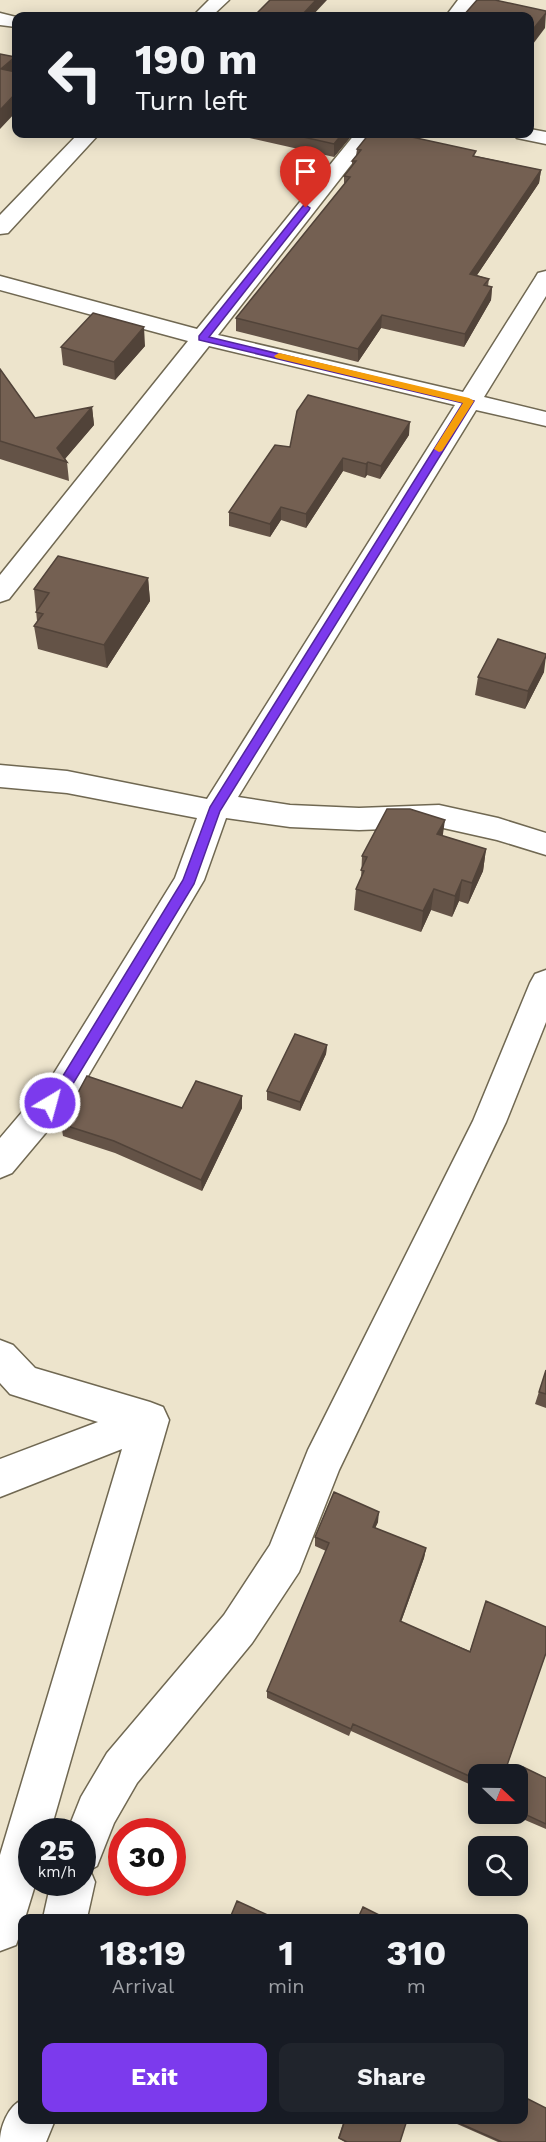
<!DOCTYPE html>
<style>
:root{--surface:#171b24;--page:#20242c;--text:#f1f3f6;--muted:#9ea1a6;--accent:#7c3aed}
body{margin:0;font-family:"Work Sans",sans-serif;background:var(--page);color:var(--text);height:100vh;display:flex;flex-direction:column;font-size:22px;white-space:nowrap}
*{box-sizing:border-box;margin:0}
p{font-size:20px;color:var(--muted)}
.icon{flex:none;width:33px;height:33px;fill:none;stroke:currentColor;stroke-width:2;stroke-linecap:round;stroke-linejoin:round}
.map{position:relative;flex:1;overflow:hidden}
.drawer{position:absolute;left:18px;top:1914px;width:510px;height:210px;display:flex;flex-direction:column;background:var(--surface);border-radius:12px;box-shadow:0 3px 15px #0003}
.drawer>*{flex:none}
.guide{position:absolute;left:12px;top:12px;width:522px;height:126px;border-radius:12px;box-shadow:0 3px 15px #0003;background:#171b24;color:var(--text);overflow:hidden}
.needle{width:39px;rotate:112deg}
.fabs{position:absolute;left:468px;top:1764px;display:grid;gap:12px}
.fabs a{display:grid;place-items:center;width:60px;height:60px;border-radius:12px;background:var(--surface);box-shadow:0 3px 15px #0003;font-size:30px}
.speed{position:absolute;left:18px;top:1818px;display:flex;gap:12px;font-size:30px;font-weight:700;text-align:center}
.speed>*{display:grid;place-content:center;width:78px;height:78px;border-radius:50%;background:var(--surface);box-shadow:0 3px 15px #0003;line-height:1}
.speed small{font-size:15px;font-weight:400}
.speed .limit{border:9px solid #d22;background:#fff;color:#111}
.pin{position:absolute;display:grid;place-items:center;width:51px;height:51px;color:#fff;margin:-62px -26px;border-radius:50% 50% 50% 0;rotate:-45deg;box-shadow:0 0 6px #0007}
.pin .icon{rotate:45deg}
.me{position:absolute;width:66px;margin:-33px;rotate:37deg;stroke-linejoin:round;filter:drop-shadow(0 0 4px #0008)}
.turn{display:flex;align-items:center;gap:21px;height:126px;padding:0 24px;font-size:27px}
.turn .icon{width:78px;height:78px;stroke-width:2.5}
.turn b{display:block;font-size:42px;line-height:51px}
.eta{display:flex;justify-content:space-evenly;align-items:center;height:102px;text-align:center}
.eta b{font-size:36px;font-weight:700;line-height:42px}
.primary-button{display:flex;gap:12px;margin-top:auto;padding:12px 24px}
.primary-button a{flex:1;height:69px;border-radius:12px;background:var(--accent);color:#fff;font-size:24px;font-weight:700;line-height:69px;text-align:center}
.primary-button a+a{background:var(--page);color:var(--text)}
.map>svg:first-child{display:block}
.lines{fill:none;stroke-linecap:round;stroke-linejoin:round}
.minor-casing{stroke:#706852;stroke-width:3}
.minor{fill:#fff;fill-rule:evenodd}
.wall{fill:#645347}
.shaded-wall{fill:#514339}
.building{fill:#746052;stroke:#514339;stroke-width:1.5}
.route{fill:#7c3aed;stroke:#51269a;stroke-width:1.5}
.slow{fill:#f59e0b}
</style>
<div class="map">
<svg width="546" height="2142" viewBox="0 0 546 2142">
<rect width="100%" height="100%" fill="#ede4cc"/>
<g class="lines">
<defs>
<path id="minor" d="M 209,0 L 229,0 L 212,16 L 193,16 Z
M 458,0 L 477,0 L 464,16 L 446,16 Z
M 0,13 L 16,17 L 16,27 L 0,25 Z
M 530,129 L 546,132 L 546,144 L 517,138 L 514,134 L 530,134 Z
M 78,134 L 99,134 L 8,233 L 0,234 L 0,215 Z
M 355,134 L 375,134 L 218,335 L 463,392 L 535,278 L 538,273 L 546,271 L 546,296 L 484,397 L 546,412 L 546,426 L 476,410 L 238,797 L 290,805 L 359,808 L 439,805 L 498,818 L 546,833 L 546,855 L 497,840 L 439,827 L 359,830 L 290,827 L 226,818 L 204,880 L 75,1098 L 12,1173 L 0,1178 L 0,1138 L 51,1078 L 175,878 L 197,818 L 67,793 L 0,787 L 0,765 L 67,771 L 207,799 L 455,405 L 209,346 L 9,599 L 0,602 L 0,575 L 188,341 L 0,290 L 0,276 L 197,329 Z
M 546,970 L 546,1022 L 506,1122 L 339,1470 L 299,1572 L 252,1643 L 137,1783 L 114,1823 L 97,1866 L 90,1870 L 95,1882 L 87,1918 L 43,1918 L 51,1882 L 82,1882 L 82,1832 L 67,1832 L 81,1797 L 107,1753 L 224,1615 L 270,1545 L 308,1450 L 473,1121 L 530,983 L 535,974 Z
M 0,1340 L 13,1345 L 35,1368 L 150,1402 L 163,1407 L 169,1420 L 50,1832 L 32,1832 L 32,1882 L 36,1882 L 25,1918 L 22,1918 L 22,1928 L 16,1945 L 0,1951 L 0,1855 L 122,1449 L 0,1497 L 0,1459 L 98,1422 L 10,1394 L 0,1383 Z
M 22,2100 L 22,2120 L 55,2120 L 46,2142 L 0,2142 C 0,2127 8,2106 22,2100 Z"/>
</defs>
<use href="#minor" class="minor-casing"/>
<use href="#minor" class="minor"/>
</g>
<path class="wall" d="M 232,134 L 353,134 L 334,157 Z
M 357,149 L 476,156 L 541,170 L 539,183 L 477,275 L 489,279 L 488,286 L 492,287 L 491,300 L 464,347 L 381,328 L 358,362 L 236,331 L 236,318 L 344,185 L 344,176 L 352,166 L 352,161 L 356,156 Z
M 145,346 L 115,380 L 63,365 L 61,347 Z
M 0,369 L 35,418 L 92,407 L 94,425 L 65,459 L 67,462 L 69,481 L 0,459 Z
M 409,435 L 380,479 L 367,475 L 365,478 L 343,471 L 306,528 L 281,520 L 270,537 L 229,526 L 229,512 L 290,447 Z
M 148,578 L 150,601 L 107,668 L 38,649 L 34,626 L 37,621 L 34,589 Z
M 544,672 L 525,709 L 475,695 L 478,677 Z
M 443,836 L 486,849 L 483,871 L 468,904 L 459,901 L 452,917 L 431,910 L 421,932 L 354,910 L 356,889 L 361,879 L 362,856 Z
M 327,1045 L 326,1054 L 300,1111 L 267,1100 L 267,1091 Z
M 182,1108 L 242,1108 L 202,1191 L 115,1153 L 63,1136 L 61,1124 Z
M 546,1370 L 546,1408 L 535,1404 Z
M 378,1522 L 375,1528 L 426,1548 L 424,1558 L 401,1622 L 470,1651 L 486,1601 L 478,1788 L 351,1731 L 349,1736 L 267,1698 L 267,1691 L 326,1551 L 315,1546 L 315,1537 Z
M 523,1767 L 546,1778 L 546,1829 L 511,1814 L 518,1814 L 518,1781 L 521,1772 Z
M 344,2120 L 407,2120 L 400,2142 L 345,2142 L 338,2138 Z
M 448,2120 L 524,2120 L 546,2142 L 498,2142 Z"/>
<path class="shaded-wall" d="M 316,0 L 327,0 L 312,16 L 301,16 Z
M 546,13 L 545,28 L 530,48 L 530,33 Z
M 15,57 L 16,74 L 1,69 Z
M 16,93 L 16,112 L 0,129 L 0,110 Z
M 342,134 L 353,134 L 334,157 L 334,144 Z
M 541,170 L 539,183 L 469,287 L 470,274 Z
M 492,287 L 491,300 L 464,347 L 465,334 Z
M 382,315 L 381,328 L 358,362 L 358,349 Z
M 144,327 L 145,346 L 115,380 L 114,362 Z
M 92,407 L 94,425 L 63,461 L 57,448 Z
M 410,422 L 409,435 L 380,479 L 381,466 Z
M 343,458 L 343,471 L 306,528 L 306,514 Z
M 368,462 L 367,475 L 365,478 L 366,464 Z
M 281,507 L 281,520 L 270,537 L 270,524 Z
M 148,578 L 150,601 L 107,668 L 104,645 Z
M 546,656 L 544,672 L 525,709 L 528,691 Z
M 445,820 L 442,841 L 437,834 Z
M 486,849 L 483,871 L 468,904 L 472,883 Z
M 462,880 L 459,901 L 452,917 L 455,896 Z
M 434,889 L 431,910 L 421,932 L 423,911 Z
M 327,1045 L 326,1054 L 300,1111 L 300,1102 Z
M 242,1096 L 242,1108 L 202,1191 L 201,1180 Z
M 379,1512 L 378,1522 L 371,1537 L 373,1527 Z
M 426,1548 L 424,1558 L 398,1630 L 400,1621 Z"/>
<path class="building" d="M 270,0 L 316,0 L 301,16 L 254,16 Z
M 477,0 L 495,0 L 546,11 L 546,13 L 530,33 L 530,16 L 463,16 Z
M 0,54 L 15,57 L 1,69 L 16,72 L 16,93 L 0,110 Z
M 290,134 L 342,134 L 334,144 Z
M 369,134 L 398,134 L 476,151 L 473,156 L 541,170 L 470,274 L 489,279 L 484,285 L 492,287 L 465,334 L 382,315 L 358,349 L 236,318 L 350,177 L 344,176 L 356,161 L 352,161 L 361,150 L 357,149 Z
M 93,313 L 144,327 L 114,362 L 61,347 Z
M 0,369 L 35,418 L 92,407 L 57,448 L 67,462 L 0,441 Z
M 308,395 L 410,422 L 381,466 L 368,462 L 366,464 L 343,458 L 306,514 L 281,507 L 270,524 L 229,512 L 275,445 L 290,447 L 297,411 Z
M 58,556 L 148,578 L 104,645 L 34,626 L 43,614 L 36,612 L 49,593 L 34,589 Z
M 498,639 L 546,654 L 546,656 L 528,691 L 478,677 Z
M 387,809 L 410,809 L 445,820 L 437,834 L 486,849 L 472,883 L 462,880 L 455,896 L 434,889 L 423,911 L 356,889 L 364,871 L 361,870 L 367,857 L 362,856 Z
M 295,1034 L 327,1045 L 300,1102 L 267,1091 Z
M 87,1076 L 182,1108 L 196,1081 L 242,1096 L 201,1180 L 114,1141 L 61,1124 Z
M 546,1370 L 546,1394 L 539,1392 Z
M 334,1492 L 379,1512 L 373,1527 L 426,1548 L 400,1621 L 470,1652 L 486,1601 L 546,1627 L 546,1653 L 504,1774 L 478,1774 L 478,1780 L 353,1724 L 351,1729 L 267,1691 L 329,1543 L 315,1537 Z
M 523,1767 L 546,1778 L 546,1824 L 518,1811 L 518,1785 Z
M 237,1901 L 272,1917 L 271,1918 L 230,1918 Z
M 363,1907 L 385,1918 L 358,1918 Z
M 524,2097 L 546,2108 L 546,2142 L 502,2142 L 452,2120 L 524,2120 Z
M 345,2120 L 407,2120 L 400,2142 L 347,2142 L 339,2138 Z"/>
<path class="route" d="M 306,205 L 310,208 L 309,210 L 209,337 L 474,401 L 220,811 L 194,884 L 68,1092 C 61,1099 56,1111 45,1107 L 43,1103 L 58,1084 L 183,880 L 210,807 L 463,403 L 199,340 L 199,336 L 303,206 Z"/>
<path class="slow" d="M 279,353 L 469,398 L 474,401 L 442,451 L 439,452 L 434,449 L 463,403 L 276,358 L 274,356 Z"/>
</svg>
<div class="fabs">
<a><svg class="needle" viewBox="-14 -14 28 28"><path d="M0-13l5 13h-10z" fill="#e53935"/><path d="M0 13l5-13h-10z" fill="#9ea1a6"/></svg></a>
<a><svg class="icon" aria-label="search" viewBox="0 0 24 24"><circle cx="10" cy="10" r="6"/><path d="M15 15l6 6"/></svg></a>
</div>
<div class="speed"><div>25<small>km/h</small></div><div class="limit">30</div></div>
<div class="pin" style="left:306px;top:208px;background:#d93025"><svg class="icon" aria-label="arrive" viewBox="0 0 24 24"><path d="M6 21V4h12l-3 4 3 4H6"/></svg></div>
<svg class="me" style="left:50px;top:1103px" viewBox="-20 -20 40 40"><circle r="17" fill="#7c3aed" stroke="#fff" stroke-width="3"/><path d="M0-11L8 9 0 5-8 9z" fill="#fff"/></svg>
<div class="guide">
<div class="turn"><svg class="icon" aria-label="left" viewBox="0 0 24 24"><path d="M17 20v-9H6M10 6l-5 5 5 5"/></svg><div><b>190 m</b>Turn left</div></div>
</div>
<section class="drawer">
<div class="eta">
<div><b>18:19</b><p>Arrival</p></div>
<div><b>1</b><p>min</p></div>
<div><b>310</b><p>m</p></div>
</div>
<div class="primary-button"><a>Exit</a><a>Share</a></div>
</section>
</div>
